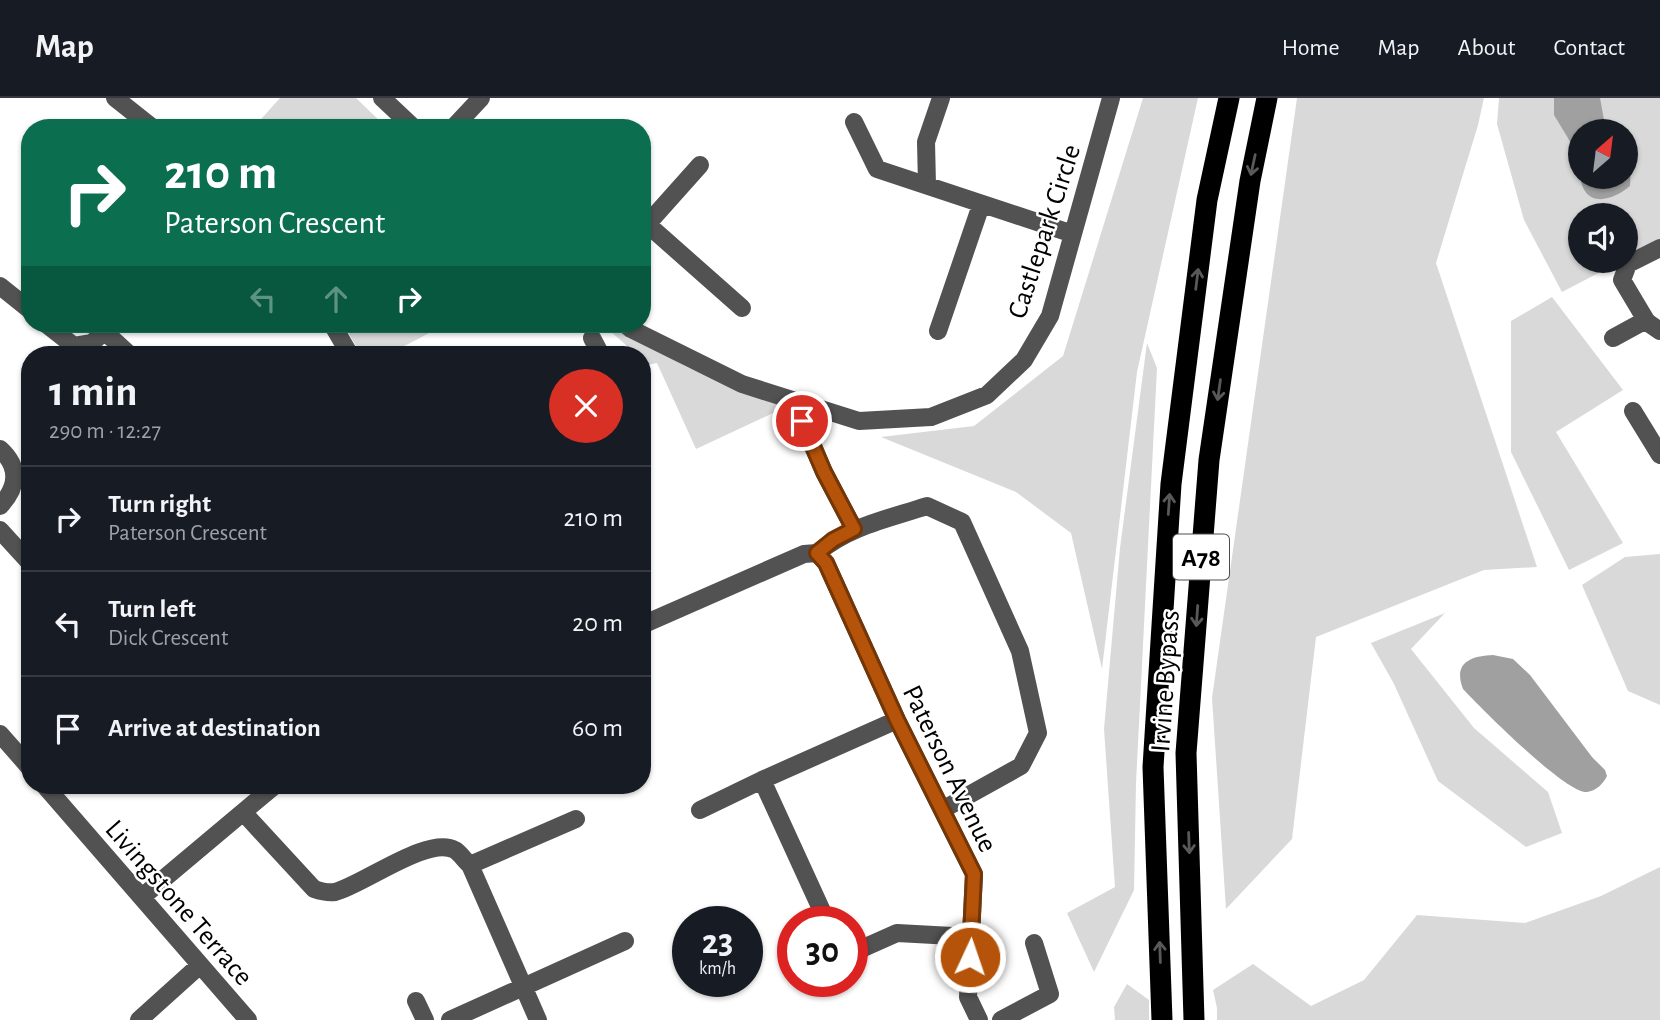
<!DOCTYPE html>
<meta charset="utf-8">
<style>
:root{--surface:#171b24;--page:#20242c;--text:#f1f3f6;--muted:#9ea1a6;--line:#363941}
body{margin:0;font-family:"Alegreya Sans",sans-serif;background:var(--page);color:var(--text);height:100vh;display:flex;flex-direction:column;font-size:26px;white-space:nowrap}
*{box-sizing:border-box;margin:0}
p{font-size:23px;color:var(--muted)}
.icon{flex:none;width:38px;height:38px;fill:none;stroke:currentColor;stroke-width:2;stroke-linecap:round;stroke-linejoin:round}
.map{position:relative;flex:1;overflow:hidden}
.panel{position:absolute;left:21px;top:248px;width:630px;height:448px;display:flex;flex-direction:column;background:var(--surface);border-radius:28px;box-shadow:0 2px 5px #0004}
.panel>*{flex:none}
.hud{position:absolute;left:21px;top:21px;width:630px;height:214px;border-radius:28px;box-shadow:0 2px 5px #0004;background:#0b6e4f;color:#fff;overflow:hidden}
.needle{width:46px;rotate:28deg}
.fabs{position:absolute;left:1568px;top:21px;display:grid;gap:14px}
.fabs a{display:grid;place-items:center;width:70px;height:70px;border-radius:50%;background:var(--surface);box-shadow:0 2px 5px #0004;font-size:35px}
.speed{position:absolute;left:672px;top:808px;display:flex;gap:14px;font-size:35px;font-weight:700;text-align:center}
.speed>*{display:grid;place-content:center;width:91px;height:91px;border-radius:50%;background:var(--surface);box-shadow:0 2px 5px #0004;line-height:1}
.speed small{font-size:18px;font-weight:400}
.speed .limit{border:10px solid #d22;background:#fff;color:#111}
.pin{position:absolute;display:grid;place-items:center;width:60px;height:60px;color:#fff;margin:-30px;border:4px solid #fff;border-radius:50%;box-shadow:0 2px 7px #0007}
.me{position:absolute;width:77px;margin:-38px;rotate:3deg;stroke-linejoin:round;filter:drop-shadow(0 0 5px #0008)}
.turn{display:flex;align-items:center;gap:24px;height:147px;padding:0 28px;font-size:32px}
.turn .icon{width:91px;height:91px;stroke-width:2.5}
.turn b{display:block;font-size:49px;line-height:60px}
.lanes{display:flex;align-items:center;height:66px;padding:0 28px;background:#0003;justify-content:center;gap:35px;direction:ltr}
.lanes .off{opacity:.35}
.round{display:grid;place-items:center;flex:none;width:74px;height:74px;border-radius:37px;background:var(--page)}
.headline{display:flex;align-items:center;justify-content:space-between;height:119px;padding:0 28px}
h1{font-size:42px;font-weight:700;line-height:52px}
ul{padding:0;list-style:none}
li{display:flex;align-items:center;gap:21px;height:105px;padding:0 28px;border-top:2px solid var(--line)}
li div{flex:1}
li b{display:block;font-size:26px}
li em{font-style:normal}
header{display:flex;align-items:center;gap:42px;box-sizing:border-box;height:98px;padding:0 35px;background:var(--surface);border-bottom:2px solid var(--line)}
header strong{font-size:33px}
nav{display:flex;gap:38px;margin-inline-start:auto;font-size:24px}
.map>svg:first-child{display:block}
.green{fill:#d9d9d9;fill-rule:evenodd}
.water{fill:#a0a0a0}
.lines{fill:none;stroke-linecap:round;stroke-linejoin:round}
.minor{stroke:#525252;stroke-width:18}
.highway{stroke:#000;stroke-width:21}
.oneway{stroke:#595959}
.route-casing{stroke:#753606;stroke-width:18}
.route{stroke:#b45309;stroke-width:12}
.labels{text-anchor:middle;stroke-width:5;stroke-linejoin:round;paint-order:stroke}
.shield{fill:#fff;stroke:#4c4c4c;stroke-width:2}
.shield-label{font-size:26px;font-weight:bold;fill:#000}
.street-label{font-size:28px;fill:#000;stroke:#fff}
</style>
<header>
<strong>Map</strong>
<nav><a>Home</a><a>Map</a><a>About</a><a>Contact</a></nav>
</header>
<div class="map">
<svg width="1660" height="922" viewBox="0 0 1660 922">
<rect width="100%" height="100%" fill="#fff"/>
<path class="green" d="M 280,0 L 356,0 L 387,30 L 253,30 Z
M 1143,0 L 1198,0 L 1137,274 L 1102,571 L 1071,435 L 1016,394 L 881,339 L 974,328 L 1063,258 Z
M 1297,0 L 1484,0 L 1478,27 L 1436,165 L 1537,469 L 1484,472 L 1316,539 L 1292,741 L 1226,811 L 1212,600 Z
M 1499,0 L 1660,0 L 1660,146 L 1644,155 L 1626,155 L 1626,117 L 1580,117 L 1580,163 L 1613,163 L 1612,168 L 1562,194 L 1524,122 L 1497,26 ZM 1580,33 L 1626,33 L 1626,79 L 1580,79 Z
M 1552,199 L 1623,292 L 1556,334 L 1623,445 L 1569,472 L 1511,354 L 1511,223 Z
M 344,226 L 442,226 L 437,231 C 422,238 375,268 361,254 C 354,247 349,235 344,226 Z
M 602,226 L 613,226 L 619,232 L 687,269 L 786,309 L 696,351 L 657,265 L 642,268 L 642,257 L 631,257 L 626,247 Z
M 1147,245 L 1157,270 L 1136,685 L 1134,792 L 1094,874 L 1067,815 L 1115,789 L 1104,631 L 1120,450 Z
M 1660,456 L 1660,607 L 1628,593 L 1582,487 L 1625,459 Z
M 1445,515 L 1411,551 L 1474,630 L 1548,694 L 1562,735 L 1526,749 L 1438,683 L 1394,586 L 1371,545 Z
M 1660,769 L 1660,922 L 1217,922 L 1217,910 L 1213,892 L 1253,866 L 1311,908 L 1364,882 L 1417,817 L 1525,825 L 1601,798 Z
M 1127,886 L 1149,902 L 1149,922 L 1115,922 L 1114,909 Z"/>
<path class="water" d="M 1554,0 L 1600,0 L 1606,33 L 1580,33 L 1580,78 L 1577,55 L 1554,17 Z
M 1626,62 L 1631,69 L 1630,88 C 1612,103 1585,111 1580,79 L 1626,79 Z
M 1493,557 L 1513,561 L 1530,577 L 1592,659 L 1605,672 L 1607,678 C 1603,686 1596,693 1587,694 C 1566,696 1481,610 1463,591 C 1453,565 1470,558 1493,557 Z"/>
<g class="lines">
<path class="minor" d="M 115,0 L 153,30
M 382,0 L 414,30
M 854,24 L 877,71 L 1073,136
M 453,30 L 481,0
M 927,87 L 926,44 L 941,0
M 647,126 L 742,210
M 642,132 L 700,67
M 1660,150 L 1628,166 L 1622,182 L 1647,224 L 1660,233
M 0,188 L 30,212
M 46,226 L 74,248 L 92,245 L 112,226
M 332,226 L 350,257
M 625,226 L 631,231 L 742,286 L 859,323 L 931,319 L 987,297 L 1024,262 L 1050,218 L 1111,0
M 938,233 L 981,107
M 105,234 L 130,257
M 592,240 L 601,257
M 1613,240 L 1646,222
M 1633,313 L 1660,357
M 802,322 L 824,374 L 854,431
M 0,351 C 20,369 18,389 0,408
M 0,432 L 30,465
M 817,455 C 850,428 887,421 927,408 L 962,424 L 1020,553 L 1038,635 L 1021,668 L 942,712
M 817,455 L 826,465 L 897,622 L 974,776 L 968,899 L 979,922
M 642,527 L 804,456 L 817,455
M 0,636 L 30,670
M 762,682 L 827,824
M 45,688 L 248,922
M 700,712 L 762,682 L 897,622
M 243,714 L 314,791 C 320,793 329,795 335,794 C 363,787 428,737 455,752 C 460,755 465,763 470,767 L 538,922
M 470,767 L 576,721
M 142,799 L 274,688
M 852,855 L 897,835 L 971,839
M 416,903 L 425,922
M 139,922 L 200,867
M 450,922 L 625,843
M 1001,922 L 1050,896 L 1034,845"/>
<path class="highway" d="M 1162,922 L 1153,669 L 1171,386 L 1207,102 L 1229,0
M 1194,922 L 1186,655 L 1209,362 L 1250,83 L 1267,0"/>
</g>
<defs><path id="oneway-shaft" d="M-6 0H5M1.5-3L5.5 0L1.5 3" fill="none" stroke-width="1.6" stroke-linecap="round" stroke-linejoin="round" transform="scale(1.75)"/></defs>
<g class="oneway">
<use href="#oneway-shaft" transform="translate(1253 67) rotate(102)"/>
<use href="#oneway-shaft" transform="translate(1197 181) rotate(-83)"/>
<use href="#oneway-shaft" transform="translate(1219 292) rotate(98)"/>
<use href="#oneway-shaft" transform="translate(1169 406) rotate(-86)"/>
<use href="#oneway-shaft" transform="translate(1197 518) rotate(94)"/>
<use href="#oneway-shaft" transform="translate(1189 745) rotate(88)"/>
<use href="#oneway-shaft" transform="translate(1160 854) rotate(-92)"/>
</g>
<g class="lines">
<defs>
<path id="route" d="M 802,323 L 824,374 L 854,431 L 833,442 L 817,455 L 826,465 L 897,622 L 974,776 L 970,859"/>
</defs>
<use href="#route" class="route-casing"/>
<use href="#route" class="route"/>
</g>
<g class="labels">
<rect class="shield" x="1173" y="436.5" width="56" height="45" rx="5"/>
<g class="shield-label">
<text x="1201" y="468">A78</text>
</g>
<g class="street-label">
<text transform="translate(1043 133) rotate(-72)" y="10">Castlepark Circle</text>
<text transform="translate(1164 583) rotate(-86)" y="10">Irvine Bypass</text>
<text transform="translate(951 670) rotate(64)" y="10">Paterson Avenue</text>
<text transform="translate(180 804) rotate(49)" y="10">Livingstone Terrace</text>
</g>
</g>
</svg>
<div class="fabs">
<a><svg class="needle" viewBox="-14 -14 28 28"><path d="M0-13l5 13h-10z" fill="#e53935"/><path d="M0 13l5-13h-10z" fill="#9ea1a6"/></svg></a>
<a><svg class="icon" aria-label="sound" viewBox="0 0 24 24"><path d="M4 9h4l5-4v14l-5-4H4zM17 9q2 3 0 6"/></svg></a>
</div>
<div class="speed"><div>23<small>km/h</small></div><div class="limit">30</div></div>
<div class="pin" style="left:802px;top:323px;background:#d93025"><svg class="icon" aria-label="arrive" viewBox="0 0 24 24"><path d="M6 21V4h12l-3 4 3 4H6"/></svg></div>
<svg class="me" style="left:970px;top:859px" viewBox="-20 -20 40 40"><circle r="17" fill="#b45309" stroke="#fff" stroke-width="3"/><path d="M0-11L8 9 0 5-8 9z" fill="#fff"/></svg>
<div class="hud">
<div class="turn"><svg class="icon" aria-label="right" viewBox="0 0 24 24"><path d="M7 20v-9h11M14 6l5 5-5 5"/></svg><div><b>210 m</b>Paterson Crescent</div></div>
<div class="lanes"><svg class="icon off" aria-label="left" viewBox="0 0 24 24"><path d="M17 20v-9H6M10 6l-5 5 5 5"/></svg><svg class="icon off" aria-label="ahead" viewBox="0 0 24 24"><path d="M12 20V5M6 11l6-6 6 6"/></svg><svg class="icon" aria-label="right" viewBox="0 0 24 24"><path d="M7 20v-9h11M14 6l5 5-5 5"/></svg></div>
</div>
<section class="panel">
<div class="headline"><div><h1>1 min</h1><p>290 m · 12:27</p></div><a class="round" style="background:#d93025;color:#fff"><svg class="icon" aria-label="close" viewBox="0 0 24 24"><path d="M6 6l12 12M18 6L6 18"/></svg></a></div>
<ul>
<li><svg class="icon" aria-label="right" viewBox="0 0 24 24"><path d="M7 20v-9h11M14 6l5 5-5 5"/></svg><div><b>Turn right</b><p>Paterson Crescent</p></div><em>210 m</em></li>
<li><svg class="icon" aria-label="left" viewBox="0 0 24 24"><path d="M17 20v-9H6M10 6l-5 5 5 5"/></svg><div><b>Turn left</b><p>Dick Crescent</p></div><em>20 m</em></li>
<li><svg class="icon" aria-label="arrive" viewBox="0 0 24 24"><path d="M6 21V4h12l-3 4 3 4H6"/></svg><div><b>Arrive at destination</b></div><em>60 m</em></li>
</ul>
</section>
</div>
